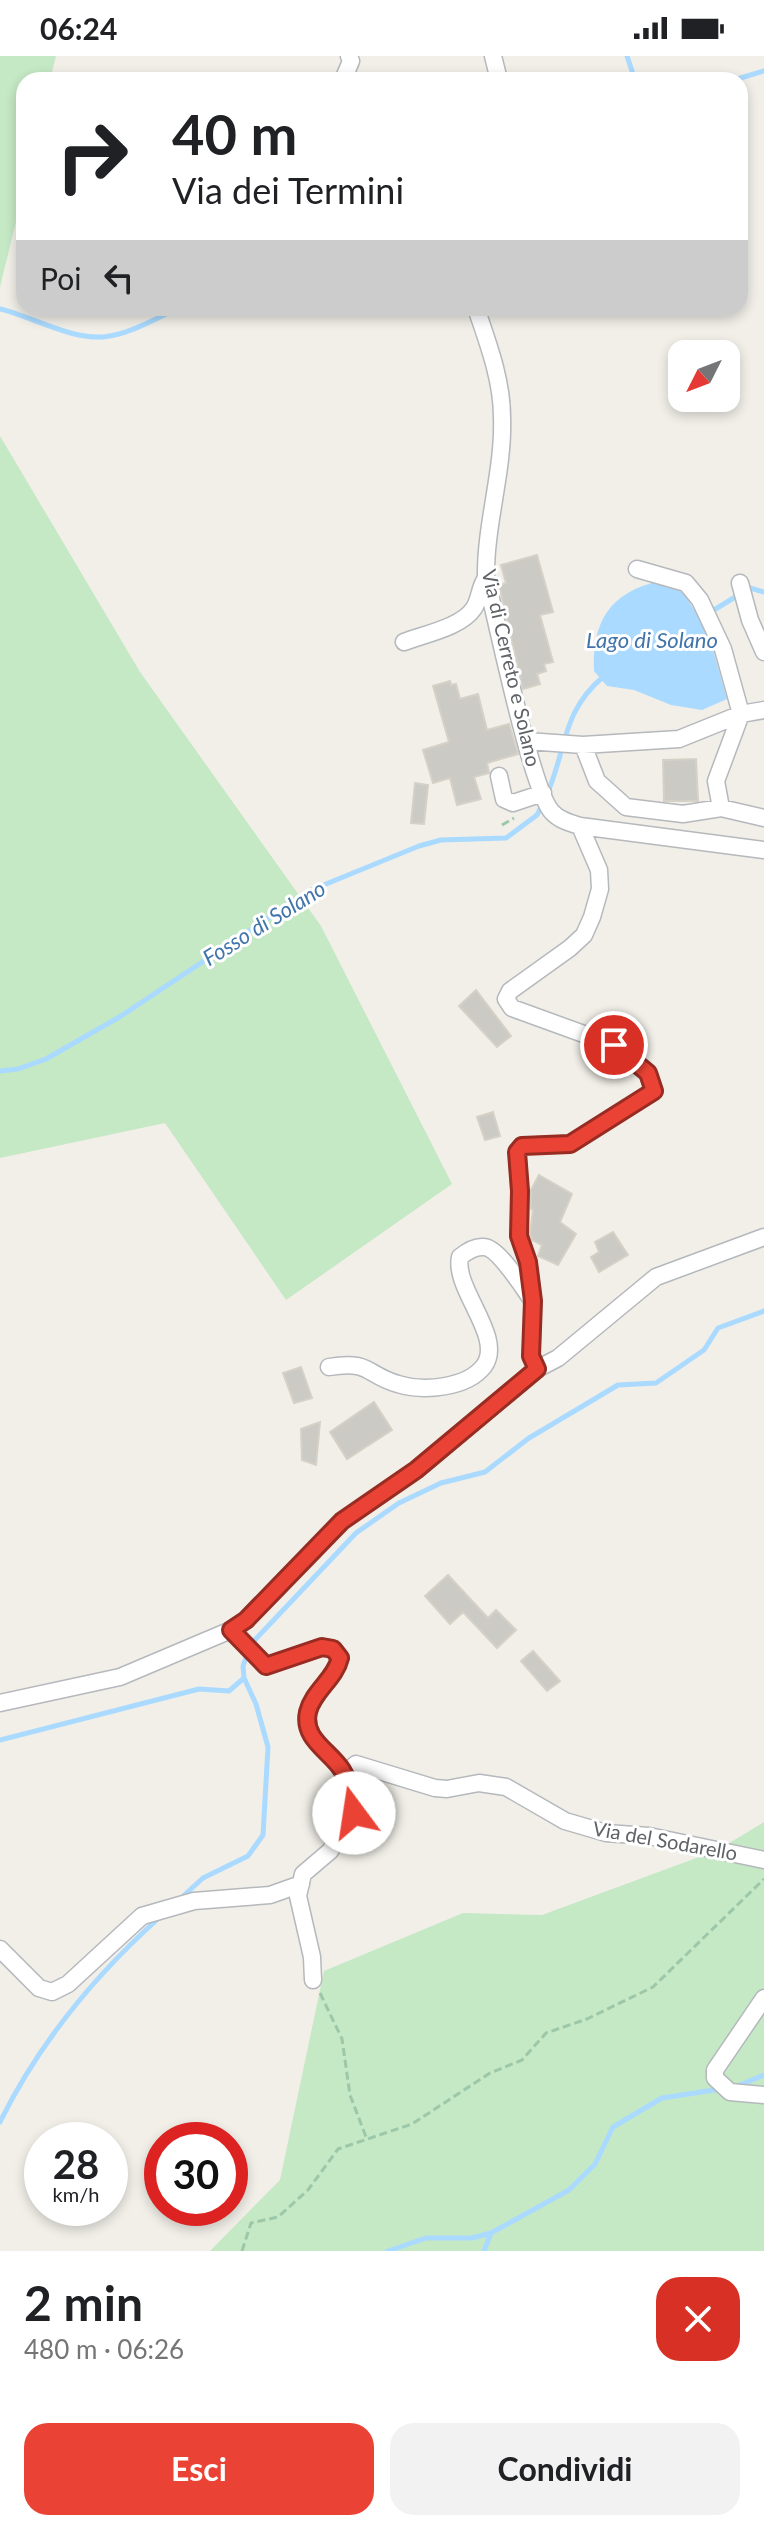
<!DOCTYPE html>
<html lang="it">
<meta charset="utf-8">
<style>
:root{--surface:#fff;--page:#f2f2f2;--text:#202124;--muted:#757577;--accent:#ea4335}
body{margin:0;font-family:Lato,sans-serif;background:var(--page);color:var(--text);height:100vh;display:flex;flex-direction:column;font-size:30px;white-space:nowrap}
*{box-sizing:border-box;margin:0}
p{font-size:26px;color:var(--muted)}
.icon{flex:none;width:44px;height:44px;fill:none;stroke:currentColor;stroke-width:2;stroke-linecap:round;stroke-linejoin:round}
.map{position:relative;height:2195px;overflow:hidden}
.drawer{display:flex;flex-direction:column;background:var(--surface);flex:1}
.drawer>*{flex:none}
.banner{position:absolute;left:16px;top:16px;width:732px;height:244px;border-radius:24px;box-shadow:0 4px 12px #0003;background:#fff;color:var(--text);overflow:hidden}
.needle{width:52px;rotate:228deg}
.buttons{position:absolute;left:668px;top:284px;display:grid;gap:16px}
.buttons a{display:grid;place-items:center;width:72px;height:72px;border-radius:16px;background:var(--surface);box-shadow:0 4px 12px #0003;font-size:40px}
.speed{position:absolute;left:24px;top:2066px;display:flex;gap:16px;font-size:40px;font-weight:700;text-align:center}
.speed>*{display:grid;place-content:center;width:104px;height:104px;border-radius:50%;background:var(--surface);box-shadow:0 4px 12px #0003;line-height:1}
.speed small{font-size:20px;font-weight:400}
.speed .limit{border:12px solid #d22;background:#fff;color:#111}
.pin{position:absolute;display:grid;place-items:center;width:68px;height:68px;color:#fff;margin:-34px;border:4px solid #fff;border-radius:50%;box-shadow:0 2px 8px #0007}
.me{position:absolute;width:88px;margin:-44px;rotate:346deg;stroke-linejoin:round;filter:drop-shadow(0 0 6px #0008)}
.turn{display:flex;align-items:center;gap:28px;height:168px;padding:0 24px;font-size:36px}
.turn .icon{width:104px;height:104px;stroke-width:2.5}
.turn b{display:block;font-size:56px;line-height:68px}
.then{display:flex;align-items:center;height:76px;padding:0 24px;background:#0003;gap:16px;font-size:30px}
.round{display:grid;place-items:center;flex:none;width:84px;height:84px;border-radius:24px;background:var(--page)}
.headline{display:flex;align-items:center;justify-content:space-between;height:136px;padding:0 24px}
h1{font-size:48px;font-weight:700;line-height:60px}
.primary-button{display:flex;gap:16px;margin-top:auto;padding:16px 24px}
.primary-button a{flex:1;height:92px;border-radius:24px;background:var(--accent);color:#fff;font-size:32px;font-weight:700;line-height:92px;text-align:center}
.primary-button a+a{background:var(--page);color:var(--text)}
.status{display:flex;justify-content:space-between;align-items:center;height:56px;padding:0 40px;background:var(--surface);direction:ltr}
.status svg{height:22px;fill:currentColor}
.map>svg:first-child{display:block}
.green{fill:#c5e8c5}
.water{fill:#aadaff}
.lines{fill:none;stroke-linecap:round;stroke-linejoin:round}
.stream{stroke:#aadaff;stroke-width:5}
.building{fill:#cccac5;stroke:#d6d1c6;stroke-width:2}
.minor-casing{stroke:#b5b8bc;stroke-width:19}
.path{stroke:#9cc7a9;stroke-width:3;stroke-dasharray:8 4;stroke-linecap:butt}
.minor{stroke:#fff;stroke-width:16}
.route-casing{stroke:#982c22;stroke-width:20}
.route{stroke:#ea4335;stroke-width:14}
.labels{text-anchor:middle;stroke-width:6;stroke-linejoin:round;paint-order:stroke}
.street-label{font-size:20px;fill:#5f6368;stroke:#fff}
.water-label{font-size:22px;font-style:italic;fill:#4174aa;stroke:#fff}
</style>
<div class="status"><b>06:24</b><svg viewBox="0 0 49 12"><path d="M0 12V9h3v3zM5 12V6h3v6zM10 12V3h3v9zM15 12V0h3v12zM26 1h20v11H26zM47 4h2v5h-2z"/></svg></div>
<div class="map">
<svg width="764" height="2195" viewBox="0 0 764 2195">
<rect width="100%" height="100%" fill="#f1efe8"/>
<path class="green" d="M 0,0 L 56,0 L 50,24 L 24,24 L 24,133 L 0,231 Z
M 0,380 L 140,616 L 321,870 L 452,1128 L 286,1244 L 165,1067 L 0,1102 Z
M 764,1766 L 764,2195 L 210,2195 L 280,2124 L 324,1915 L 463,1857 L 542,1859 L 718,1794 Z"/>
<path class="water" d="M 660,525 L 680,531 L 708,576 L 727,643 L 702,654 L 671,649 L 634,634 L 607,630 L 594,615 C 592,565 610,536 660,525 Z"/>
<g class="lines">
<path class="stream" d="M 627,0 L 635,24
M 734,24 L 764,15
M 0,253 C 33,261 69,283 103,281 C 129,279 156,262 179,252
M 709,557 L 750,532 L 764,536
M 547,738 C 567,693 561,656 604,620
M 0,1015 L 18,1013 L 46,1003 L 121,960 L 309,835 L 419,790 L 441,784 L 506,782 L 537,759 L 543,747
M 0,1684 L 199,1633 L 229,1635 L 244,1622 L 243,1610 L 251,1588 L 356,1477 L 399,1447 L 441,1427 L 485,1416 L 529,1382 L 618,1329 L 656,1327 L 704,1294 L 718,1272 L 764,1255
M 180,1843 L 203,1822 L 248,1800 L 263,1779 L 268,1691 L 256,1648 L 244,1622
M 735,2031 L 764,2019
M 0,2066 C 39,1987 95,1919 161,1860
M 388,2195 L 426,2182 L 472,2182 L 491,2177
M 484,2195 L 491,2177 L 569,2134 L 595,2108 L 613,2071 L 662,2042 L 721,2033"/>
</g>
<path class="building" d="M 537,499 L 553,556 L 540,559 L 553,606 L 544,608 L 546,615 L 537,618 L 540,628 L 523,633 L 499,529 L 506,527 L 501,509 Z
M 450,625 L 451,629 L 456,628 L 460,643 L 478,638 L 487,674 L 509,668 L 518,698 L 487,707 L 489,717 L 474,721 L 481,743 L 457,749 L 450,722 L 433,727 L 423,694 L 449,686 L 433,630 Z
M 696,703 L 698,745 L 664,745 L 663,704 Z
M 415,727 L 428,729 L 424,768 L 411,767 Z
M 476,934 L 511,980 L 497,991 L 459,950 Z
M 493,1056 L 500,1080 L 485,1084 L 477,1061 Z
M 539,1119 L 572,1138 L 560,1166 L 576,1178 L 558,1209 L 538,1200 L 542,1189 L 532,1184 L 530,1178 L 533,1154 L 531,1153 L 531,1134 Z
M 613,1176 L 628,1199 L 599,1216 L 591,1201 L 599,1196 L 595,1186 Z
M 301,1311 L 312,1342 L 294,1347 L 283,1317 Z
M 374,1346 L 392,1374 L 347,1403 L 330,1376 Z
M 320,1366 L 316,1409 L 302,1404 L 301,1373 Z
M 448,1519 L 488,1562 L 496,1554 L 516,1574 L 497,1592 L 463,1556 L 450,1568 L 425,1540 Z
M 533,1595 L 560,1625 L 547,1635 L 521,1605 Z"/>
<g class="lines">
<defs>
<path id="minor" d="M 493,0 L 499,24
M 343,24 L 351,5 L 349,0
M 476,252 C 488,287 502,324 502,361 C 504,415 485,468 486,522 C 496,561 532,736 552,756 C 559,764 570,767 580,770 L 764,794
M 637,513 L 686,527 L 700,544 L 723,593 L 741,658 L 716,725 L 721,752
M 740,527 L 750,564 L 764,596
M 404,586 C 425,578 462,571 474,552 C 480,543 479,532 486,522
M 527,685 L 583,689 L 679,683 L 741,658 L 764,654
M 583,689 L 597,725 L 626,751 L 683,758 L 721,752 L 764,762
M 499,720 L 504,743 L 513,747 L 543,737
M 329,1311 C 371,1304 366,1319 398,1328 C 424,1336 467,1332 484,1310 C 505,1281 453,1233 460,1201 C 466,1196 475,1190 484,1191 C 499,1192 523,1232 532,1244
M 537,1313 L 531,1300 L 533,1245 L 528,1206 L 519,1180 L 520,1135 L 517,1096 L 522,1090 L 570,1088 L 654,1035 L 648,1017 L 614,989 L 512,952 L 506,943 L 510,935 L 570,892 L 584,879 L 592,861 L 600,833 L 599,814 L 580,770
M 231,1574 L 266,1610 L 322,1591 L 333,1593 L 340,1602 C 335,1623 313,1635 308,1656 C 302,1683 330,1695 342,1714 C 349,1726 351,1743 354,1757 L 330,1795 L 303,1818 L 298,1840 L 312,1901 L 313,1924
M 0,1647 L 120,1621 L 231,1574 L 246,1564 L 342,1465 L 416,1414 L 537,1313 L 558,1302 L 656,1221 L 764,1181
M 344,1718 L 356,1708 L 435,1732 L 447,1733 L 479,1727 L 506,1731 L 565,1765 L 606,1777 L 649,1780 L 764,1804
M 0,1893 L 39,1932 L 52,1936 L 68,1928 L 142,1860 L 194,1845 L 270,1839 L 301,1828
M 764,1942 L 715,2014 L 715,2022 L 730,2036 L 764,2039"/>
</defs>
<use href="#minor" class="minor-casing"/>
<path class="path" d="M 502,769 L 514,762
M 320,1937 L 342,1983 L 350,2039 L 366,2081
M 242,2195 L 251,2167 L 278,2161 L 308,2134 L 338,2093 L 412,2068 L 490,2017 L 522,2004 L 546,1977 L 587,1963 L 653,1931 L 764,1823"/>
<use href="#minor" class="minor"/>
</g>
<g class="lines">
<defs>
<path id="route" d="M 354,1757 C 351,1743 350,1726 342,1714 C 330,1695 302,1683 308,1656 C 313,1635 335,1623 340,1602 L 333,1593 L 322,1591 L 266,1610 L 231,1574 L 246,1564 L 342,1465 L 416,1414 L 537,1313 L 531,1300 L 533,1245 L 528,1206 L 519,1180 L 520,1135 L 517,1096 L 522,1090 L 570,1088 L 654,1035 L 648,1017 L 614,989"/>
</defs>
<use href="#route" class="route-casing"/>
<use href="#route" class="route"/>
</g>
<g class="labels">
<g class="street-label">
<text transform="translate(511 612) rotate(77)" y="7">Via di Cerreto e Solano</text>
<text transform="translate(665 1785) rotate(10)" y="7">Via del Sodarello</text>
</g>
<g class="water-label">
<text x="652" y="592">Lago di Solano</text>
<text transform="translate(264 867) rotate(-32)" y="8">Fosso di Solano</text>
</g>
</g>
</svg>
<div class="buttons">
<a><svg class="needle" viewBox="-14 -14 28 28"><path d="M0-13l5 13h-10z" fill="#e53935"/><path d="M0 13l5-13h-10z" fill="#757577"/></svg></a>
</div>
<div class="speed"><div>28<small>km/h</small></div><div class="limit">30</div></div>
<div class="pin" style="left:614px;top:989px;background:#d93025"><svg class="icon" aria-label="arrive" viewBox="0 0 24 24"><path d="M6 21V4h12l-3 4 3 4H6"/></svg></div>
<svg class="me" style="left:354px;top:1757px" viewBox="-20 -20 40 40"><circle r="19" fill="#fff"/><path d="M0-13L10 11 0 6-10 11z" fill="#ea4335"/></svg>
<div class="banner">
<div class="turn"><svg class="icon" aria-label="right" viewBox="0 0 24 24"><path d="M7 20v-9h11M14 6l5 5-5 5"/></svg><div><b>40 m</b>Via dei Termini</div></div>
<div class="then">Poi<svg class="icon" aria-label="left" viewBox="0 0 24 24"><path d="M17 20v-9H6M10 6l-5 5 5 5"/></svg></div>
</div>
</div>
<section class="drawer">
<div class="headline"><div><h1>2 min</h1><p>480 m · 06:26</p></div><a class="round" style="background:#d93025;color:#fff"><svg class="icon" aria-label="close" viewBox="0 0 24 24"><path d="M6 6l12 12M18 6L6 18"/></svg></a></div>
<div class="primary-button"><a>Esci</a><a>Condividi</a></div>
</section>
